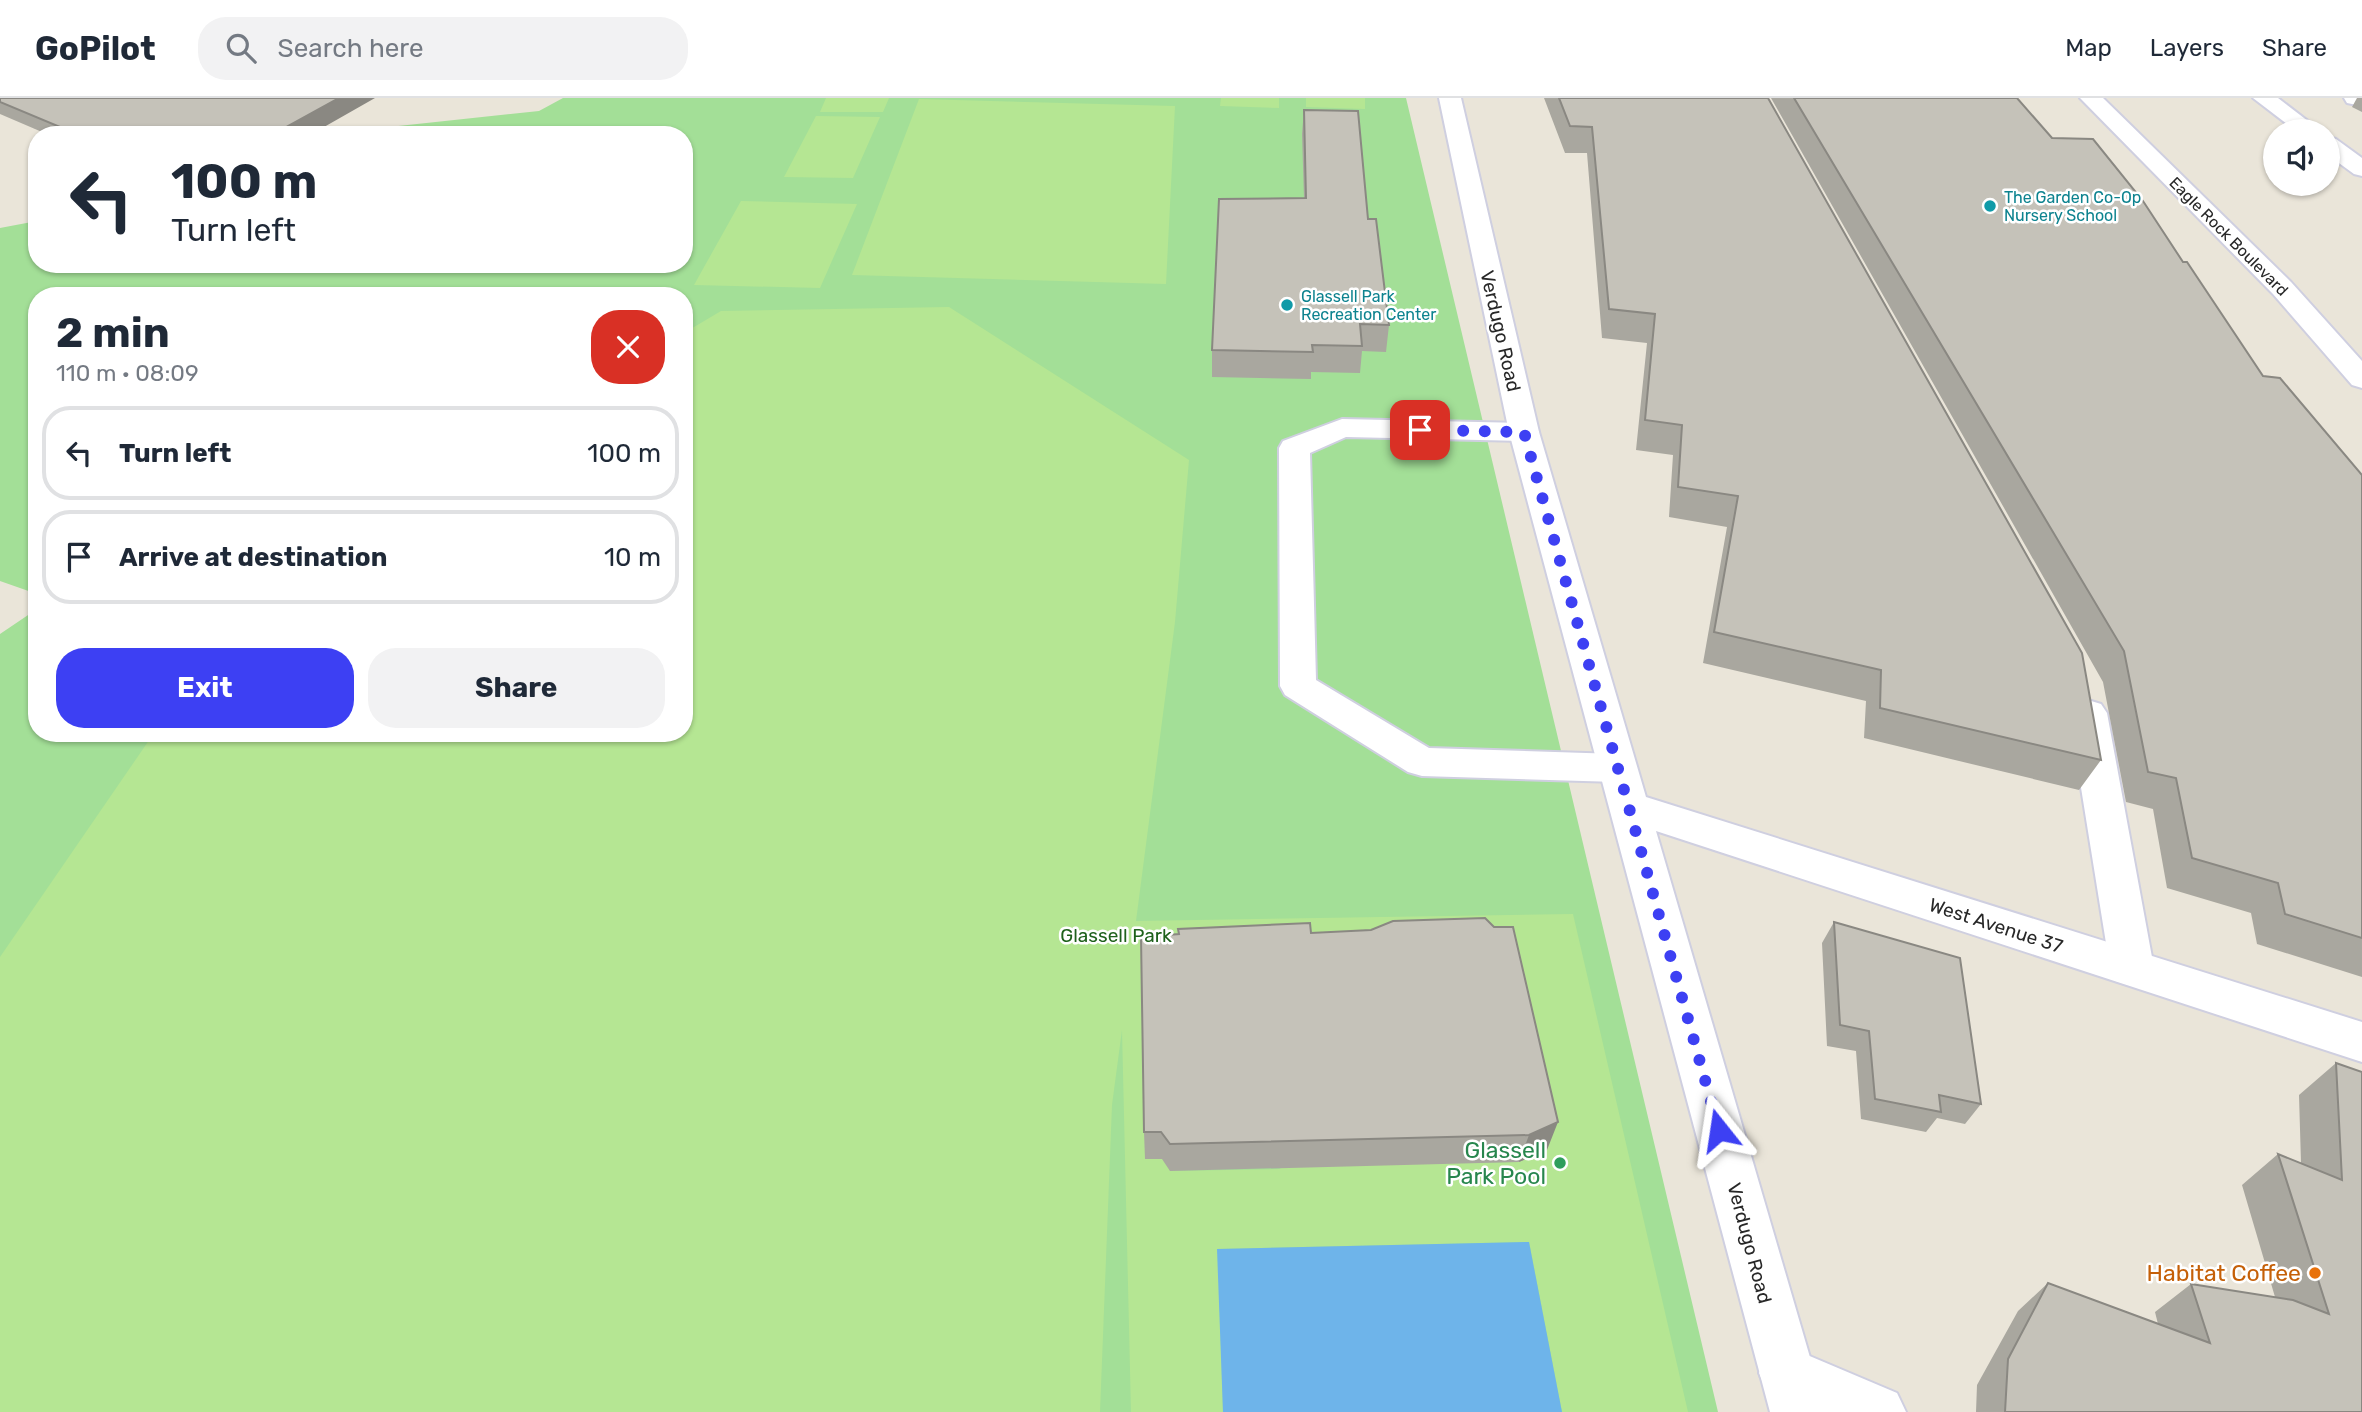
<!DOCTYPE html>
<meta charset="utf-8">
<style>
:root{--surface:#fff;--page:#f2f2f3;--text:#1f2937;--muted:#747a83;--line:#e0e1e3;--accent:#3d40f3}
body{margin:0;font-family:Rubik,sans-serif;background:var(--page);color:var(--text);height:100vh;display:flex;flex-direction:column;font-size:26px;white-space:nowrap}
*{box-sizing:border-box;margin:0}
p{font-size:23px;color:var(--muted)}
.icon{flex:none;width:38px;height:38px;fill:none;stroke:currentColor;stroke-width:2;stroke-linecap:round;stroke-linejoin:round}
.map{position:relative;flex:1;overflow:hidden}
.sheet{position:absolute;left:28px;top:189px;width:665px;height:455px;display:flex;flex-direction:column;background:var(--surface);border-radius:28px;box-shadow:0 2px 5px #0004}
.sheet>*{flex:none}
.top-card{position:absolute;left:28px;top:28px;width:665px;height:147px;border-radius:28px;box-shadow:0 2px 5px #0004;background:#fff;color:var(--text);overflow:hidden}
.fabs{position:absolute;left:2263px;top:21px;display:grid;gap:14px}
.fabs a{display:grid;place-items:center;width:77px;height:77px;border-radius:50%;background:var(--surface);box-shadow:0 2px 5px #0004;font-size:35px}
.pin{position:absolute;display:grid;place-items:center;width:60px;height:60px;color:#fff;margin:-30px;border-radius:14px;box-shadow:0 4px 10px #0006}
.me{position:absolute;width:77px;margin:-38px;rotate:345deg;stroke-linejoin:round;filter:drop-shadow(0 0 5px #0008)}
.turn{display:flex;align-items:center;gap:24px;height:147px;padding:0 28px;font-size:32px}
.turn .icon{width:91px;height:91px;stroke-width:2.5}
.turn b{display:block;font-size:49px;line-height:60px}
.round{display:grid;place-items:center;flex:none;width:74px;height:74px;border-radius:28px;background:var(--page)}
.summary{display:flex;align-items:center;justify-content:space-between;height:119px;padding:0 28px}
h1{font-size:42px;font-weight:700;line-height:52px}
.primary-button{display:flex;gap:14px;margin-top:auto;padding:14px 28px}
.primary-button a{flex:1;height:80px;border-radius:28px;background:var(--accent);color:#fff;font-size:28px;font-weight:700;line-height:80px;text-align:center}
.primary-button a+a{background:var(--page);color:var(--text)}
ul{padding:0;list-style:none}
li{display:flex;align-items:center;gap:21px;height:94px;margin:0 14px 10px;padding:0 14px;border:4px solid var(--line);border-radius:28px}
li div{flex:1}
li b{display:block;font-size:26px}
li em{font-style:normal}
header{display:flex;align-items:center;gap:42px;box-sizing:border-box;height:98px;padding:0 35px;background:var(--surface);border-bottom:2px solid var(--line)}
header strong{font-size:33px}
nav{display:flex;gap:38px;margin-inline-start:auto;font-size:24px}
.search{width:490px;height:63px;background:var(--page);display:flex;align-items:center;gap:18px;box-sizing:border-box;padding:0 24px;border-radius:28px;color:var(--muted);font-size:26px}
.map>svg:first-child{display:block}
.green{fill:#a3df97}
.pitch{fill:#b5e693;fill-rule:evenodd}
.water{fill:#6eb4ea}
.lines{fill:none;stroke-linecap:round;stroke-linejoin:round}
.lane-casing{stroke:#cfcfe0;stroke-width:4}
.street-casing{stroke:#cfcfe0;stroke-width:4}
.secondary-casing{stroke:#cfcfe0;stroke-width:4}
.lane{fill:#fff;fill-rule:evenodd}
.street{fill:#fff;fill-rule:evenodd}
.secondary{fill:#fff;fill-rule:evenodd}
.wall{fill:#a9a79f}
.shaded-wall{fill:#8a8882}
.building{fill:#c5c2b9;stroke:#8a8882;stroke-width:2}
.route{stroke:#3d40f3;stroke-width:12;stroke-dasharray:0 21.6}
.culture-dot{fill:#0f9aa8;stroke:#fff;stroke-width:2.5}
.leisure-dot{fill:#2e9e5b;stroke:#fff;stroke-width:2.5}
.food-dot{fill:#e8710a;stroke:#fff;stroke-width:2.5}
.labels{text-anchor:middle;stroke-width:5;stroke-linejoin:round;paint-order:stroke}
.far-culture-label{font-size:16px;fill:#0d838f;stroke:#fff;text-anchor:start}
.far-street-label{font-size:16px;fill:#282828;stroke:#fff}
.street-label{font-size:19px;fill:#282828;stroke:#fff}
.park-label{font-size:19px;fill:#1e611b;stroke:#fff}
.near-leisure-label{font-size:23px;fill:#27864d;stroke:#fff;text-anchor:end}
.near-food-label{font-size:23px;fill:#c56008;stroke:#fff;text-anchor:end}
</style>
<header>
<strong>GoPilot</strong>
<div class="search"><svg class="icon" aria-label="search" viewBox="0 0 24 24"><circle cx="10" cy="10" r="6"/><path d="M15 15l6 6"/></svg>Search here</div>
<nav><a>Map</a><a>Layers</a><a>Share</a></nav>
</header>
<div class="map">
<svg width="2362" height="1314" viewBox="0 0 2362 1314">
<rect width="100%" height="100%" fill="#eae5d9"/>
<path class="green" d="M 563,0 L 1406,0 L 1718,1314 L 0,1314 L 0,536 L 37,511 L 37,635 L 684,635 L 684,198 L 37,198 L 37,496 L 0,483 L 0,130 L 37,123 L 37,166 L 684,166 L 684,37 L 369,37 L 389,29 L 539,13 Z"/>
<path class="pitch" d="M 826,0 L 889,0 L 883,14 L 820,14 Z
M 1221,0 L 1279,0 L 1279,10 L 1220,8 Z
M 1306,0 L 1365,0 L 1365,11 L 1306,9 Z
M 919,1 L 1175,8 L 1166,186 L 852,177 Z
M 816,18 L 880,19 L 853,80 L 784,79 Z
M 741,103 L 857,106 L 820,190 L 694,187 Z
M 949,209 L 1189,362 L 1175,524 L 1136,823 L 1573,816 L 1688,1314 L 1562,1314 L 1529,1144 L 1218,1151 L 1223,1314 L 1131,1314 L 1122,932 L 1112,1007 L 1100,1314 L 0,1314 L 0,859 L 154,635 L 684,635 L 684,235 L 721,213 ZM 1547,1051 L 1526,1053 L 1519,1064 L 1287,1067 L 1279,1071 L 1170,1073 L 1166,1061 L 1145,1061 Z"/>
<path class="water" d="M 1529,1144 L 1562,1314 L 1223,1314 L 1217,1151 Z"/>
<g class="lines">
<defs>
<path id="lane" d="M 2344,0 L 2362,0 L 2362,8 L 2347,5 Z
M 1342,321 L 1524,325 L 1535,328 L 1539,334 L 1535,340 L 1524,343 L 1346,339 L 1310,355 L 1316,582 L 1429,650 L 1617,656 L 1631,660 L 1636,670 L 1631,680 L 1617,684 L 1422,678 L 1408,674 L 1285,597 L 1280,588 L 1279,350 L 1283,343 Z
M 2088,602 L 2101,606 L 2107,615 L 2154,870 L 2148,883 L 2132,888 L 2116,883 L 2110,870 L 2069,615 L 2075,606 Z
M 1786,1248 L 1897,1295 L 1906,1314 L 1813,1314 L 1767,1294 L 1759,1275 L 1767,1256 Z"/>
<path id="street" d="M 1439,0 L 1461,0 L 1539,334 L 1646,699 L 2362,924 L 2362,964 L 1656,733 L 1826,1314 L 1770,1314 L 1509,334 Z"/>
<path id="secondary" d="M 2080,0 L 2103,0 L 2291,184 L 2362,263 L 2362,290 L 2352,287 L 2273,196 Z
M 2253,0 L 2278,0 L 2321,33 L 2296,33 Z
M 2328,39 L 2336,41 L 2362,60 L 2362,78 L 2354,76 L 2328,57 Z"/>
</defs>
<use href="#lane" class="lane-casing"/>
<use href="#street" class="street-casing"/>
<use href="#secondary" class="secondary-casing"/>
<use href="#lane" class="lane"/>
<use href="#street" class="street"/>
<use href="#secondary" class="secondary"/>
</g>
<path class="wall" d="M 0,0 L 310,37 L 49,37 L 0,16 Z
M 1544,0 L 1768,0 L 2101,662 L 2079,692 L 1864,640 L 1866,603 L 1703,565 L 1727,429 L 1669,419 L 1673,357 L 1636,352 L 1647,245 L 1602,240 L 1587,55 L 1565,55 Z
M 1771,0 L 2017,0 L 2052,40 L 2183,164 L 2263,278 L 2362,377 L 2362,879 L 2257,846 L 2251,815 L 2167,790 L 2153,711 L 2126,704 L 2103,584 Z
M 2357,0 L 2362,0 L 2362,14 L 2352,9 Z
M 1304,12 L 1368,121 L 1389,227 L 1386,254 L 1362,253 L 1360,275 L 1311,274 L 1311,281 L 1212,279 L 1212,252 L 1304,100 L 1302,36 Z
M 1834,824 L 1981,1006 L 1965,1026 L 1937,1020 L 1926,1034 L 1861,1021 L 1856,953 L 1827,948 L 1822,845 Z
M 1178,831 L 1311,835 L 1547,1052 L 1519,1064 L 1170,1073 L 1162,1061 L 1145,1061 L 1144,1034 L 1178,836 Z
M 2336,965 L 2362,1314 L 1976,1314 L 1977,1287 L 2018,1213 L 2048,1185 L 2158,1226 L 2155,1214 L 2191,1186 L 2275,1199 L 2242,1087 L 2278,1056 L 2301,1065 L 2299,997 Z"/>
<path class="shaded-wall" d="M 339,0 L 375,0 L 310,37 L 272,37 Z
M 1558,1024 L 1547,1052 L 1519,1064 L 1529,1037 Z"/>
<path class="building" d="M 0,0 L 339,0 L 272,37 L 79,37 L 0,4 Z
M 1559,0 L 1768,0 L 2082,555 L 2101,662 L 1880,610 L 1881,572 L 1714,534 L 1738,398 L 1678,389 L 1682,327 L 1645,322 L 1655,216 L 1609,211 L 1592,29 L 1570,28 Z
M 1794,0 L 2017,0 L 2052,40 L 2093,41 L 2143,103 L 2183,164 L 2187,164 L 2263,278 L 2280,280 L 2362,377 L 2362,840 L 2285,816 L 2278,785 L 2192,760 L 2176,680 L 2148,674 L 2124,553 Z
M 1304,12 L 1358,13 L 1368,121 L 1376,121 L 1389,227 L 1360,226 L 1362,248 L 1312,247 L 1313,254 L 1212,252 L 1219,101 L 1306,100 Z
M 1485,820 L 1494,829 L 1513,829 L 1558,1024 L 1529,1037 L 1170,1046 L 1161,1034 L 1144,1034 L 1141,839 L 1179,836 L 1178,831 L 1310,825 L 1311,835 L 1371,832 L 1393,823 Z
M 1834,824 L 1960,860 L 1981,1006 L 1939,997 L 1941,1014 L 1875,1001 L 1869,933 L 1840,927 Z
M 2336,965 L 2362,974 L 2362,1314 L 2005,1314 L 2008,1261 L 2048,1185 L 2210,1245 L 2191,1186 L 2293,1202 L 2329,1216 L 2278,1056 L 2342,1082 Z"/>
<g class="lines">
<path class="route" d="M 1420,332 L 1524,334 L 1719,1032"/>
</g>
<g class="culture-dot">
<circle cx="1990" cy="108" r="7"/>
<circle cx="1287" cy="207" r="7"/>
</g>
<circle class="leisure-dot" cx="1560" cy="1065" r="7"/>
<circle class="food-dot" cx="2315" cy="1175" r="7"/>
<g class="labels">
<g class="far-culture-label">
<text x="2004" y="105">The Garden Co-Op<tspan x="2004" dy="18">Nursery School</tspan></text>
<text x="1301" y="204">Glassell Park<tspan x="1301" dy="18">Recreation Center</tspan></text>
</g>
<g class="far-street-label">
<text transform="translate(2229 138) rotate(45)" y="6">Eagle Rock Boulevard</text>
</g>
<g class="street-label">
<text transform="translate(1501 233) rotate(77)" y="7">Verdugo Road</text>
<text transform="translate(1996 827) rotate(18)" y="7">West Avenue 37</text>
<text transform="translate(1750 1145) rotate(75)" y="7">Verdugo Road</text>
</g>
<g class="park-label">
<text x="1116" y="844">Glassell Park</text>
</g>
<g class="near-leisure-label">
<text x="1546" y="1060">Glassell<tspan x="1546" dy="26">Park Pool</tspan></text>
</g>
<g class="near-food-label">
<text x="2301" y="1183">Habitat Coffee</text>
</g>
</g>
</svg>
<div class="fabs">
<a><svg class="icon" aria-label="sound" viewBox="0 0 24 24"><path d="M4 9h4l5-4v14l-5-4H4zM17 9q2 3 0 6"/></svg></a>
</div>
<div class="pin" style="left:1420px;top:332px;background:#d93025"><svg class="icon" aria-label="arrive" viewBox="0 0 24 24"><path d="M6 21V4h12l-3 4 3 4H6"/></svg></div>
<svg class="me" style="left:1719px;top:1032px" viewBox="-20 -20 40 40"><path d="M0-17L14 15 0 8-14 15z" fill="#3d40f3" stroke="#fff" stroke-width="4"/></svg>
<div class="top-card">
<div class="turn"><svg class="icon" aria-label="left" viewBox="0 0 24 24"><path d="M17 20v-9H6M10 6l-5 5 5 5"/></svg><div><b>100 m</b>Turn left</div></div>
</div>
<section class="sheet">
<div class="summary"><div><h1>2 min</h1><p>110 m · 08:09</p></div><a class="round" style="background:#d93025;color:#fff"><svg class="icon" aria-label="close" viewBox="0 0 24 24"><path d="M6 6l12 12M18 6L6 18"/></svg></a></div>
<ul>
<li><svg class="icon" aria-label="left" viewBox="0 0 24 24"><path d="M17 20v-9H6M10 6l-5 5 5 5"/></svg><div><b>Turn left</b></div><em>100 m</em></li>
<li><svg class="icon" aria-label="arrive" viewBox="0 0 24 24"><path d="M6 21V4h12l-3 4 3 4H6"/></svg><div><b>Arrive at destination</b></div><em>10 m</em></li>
</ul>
<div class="primary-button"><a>Exit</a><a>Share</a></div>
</section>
</div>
